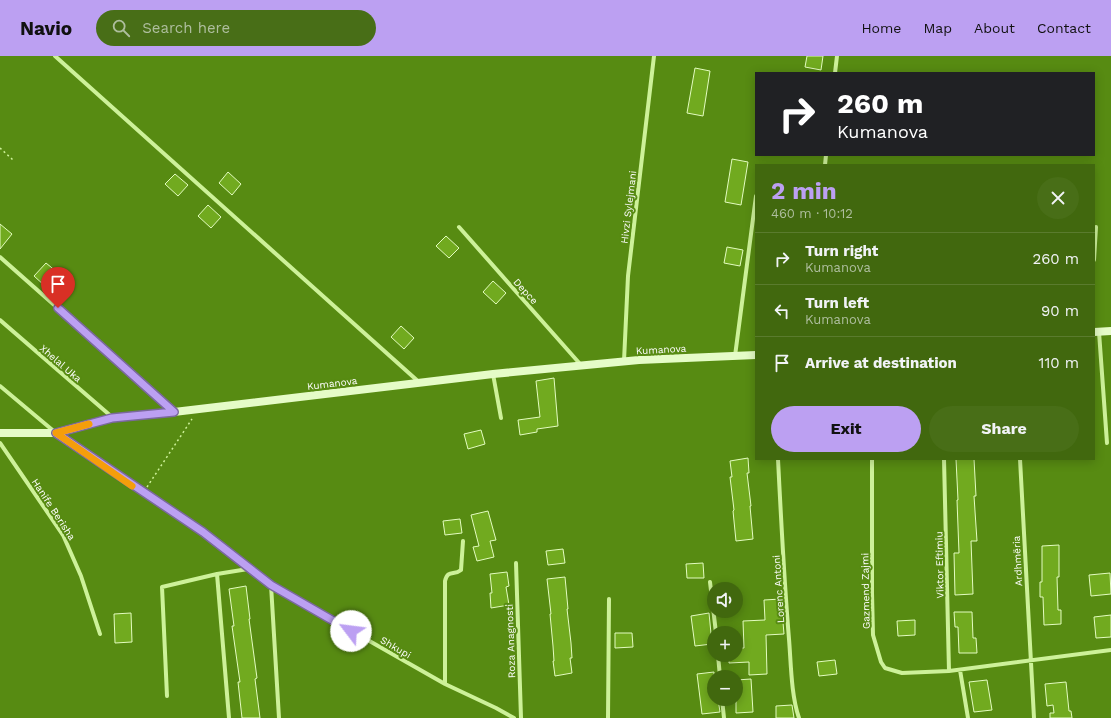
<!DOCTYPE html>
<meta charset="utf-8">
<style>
:root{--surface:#41680e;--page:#486e17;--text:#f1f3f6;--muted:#aebe9e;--line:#5a7b2e;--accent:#bca0f2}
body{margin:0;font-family:"Work Sans",sans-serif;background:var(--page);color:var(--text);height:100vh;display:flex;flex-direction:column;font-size:15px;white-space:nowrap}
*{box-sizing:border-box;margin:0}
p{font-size:13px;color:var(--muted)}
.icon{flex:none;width:22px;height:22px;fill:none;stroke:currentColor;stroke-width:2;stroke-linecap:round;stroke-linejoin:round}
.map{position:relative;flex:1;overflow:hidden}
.details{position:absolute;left:755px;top:108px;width:340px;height:296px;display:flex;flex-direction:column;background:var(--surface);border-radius:0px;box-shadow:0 2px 10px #0003}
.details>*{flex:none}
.hud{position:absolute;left:755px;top:16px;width:340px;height:84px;border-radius:0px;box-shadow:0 2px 10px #0003;background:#202124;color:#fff;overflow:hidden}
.tools{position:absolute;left:707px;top:526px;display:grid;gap:8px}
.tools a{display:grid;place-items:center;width:36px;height:36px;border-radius:50%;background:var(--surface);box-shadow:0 2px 10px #0003;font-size:20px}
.pin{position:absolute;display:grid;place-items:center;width:34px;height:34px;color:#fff;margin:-41px -17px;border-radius:50% 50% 50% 0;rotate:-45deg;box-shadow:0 0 4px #0007}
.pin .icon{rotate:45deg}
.me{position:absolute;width:44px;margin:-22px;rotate:300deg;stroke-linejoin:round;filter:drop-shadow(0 0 3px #0008)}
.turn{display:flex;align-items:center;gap:14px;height:84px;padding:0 16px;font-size:18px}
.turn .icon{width:52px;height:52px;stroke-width:2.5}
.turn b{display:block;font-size:28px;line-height:34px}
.round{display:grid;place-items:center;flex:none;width:42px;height:42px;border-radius:21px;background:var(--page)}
.summary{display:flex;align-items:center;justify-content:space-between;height:68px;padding:0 16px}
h1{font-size:24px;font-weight:700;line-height:30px;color:var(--accent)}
.cta{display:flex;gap:8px;margin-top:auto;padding:8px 16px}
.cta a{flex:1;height:46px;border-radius:24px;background:var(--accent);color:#111;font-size:16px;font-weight:700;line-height:46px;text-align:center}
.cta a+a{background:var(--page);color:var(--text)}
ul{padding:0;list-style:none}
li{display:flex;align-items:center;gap:12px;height:52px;padding:0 16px;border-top:1px solid var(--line)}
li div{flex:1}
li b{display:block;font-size:15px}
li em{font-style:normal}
header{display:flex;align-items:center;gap:24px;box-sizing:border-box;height:56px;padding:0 20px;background:var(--accent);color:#111}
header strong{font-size:19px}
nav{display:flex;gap:22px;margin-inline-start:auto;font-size:14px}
.search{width:280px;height:36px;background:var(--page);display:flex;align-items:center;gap:10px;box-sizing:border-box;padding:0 14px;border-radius:22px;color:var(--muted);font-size:15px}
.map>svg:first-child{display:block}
.building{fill:#71aa1f;stroke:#e3fcc0}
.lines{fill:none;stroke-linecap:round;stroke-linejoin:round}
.path{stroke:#cdf199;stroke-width:1.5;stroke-dasharray:2 3;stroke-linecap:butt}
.street{stroke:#cdf199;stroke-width:4}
.secondary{stroke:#e5fcc7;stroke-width:8}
.route-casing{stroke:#7a689d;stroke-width:10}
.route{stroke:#bca0f2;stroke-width:7}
.slow{stroke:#f59e0b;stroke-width:7}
.labels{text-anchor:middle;stroke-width:4;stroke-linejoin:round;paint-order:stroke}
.street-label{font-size:10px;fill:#fff;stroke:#578b12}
</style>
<header>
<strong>Navio</strong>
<div class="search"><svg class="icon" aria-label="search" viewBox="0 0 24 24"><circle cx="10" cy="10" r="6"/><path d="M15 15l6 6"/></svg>Search here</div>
<nav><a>Home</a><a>Map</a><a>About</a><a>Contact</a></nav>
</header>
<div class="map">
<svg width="1111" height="662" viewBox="0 0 1111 662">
<rect width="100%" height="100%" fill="#578b12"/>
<path class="building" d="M 807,0 L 823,0 L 821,14 L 805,11 Z
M 695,12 L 710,15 L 703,60 L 687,57 Z
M 732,103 L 748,106 L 741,149 L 725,146 Z
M 228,116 L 241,128 L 232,139 L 219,127 Z
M 175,118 L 188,129 L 178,140 L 165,128 Z
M 208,149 L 221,161 L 211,172 L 198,160 Z
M 0,168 L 12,178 L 0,193 Z
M 446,180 L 459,192 L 449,202 L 436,190 Z
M 727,191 L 743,194 L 740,210 L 724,207 Z
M 46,207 L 57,216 L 45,230 L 34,220 Z
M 493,225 L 506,237 L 496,248 L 483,236 Z
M 401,270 L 414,282 L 404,293 L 391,281 Z
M 554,322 L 558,370 L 537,373 L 537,376 L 520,379 L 518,364 L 540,361 L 536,325 Z
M 481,374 L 485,388 L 468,393 L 464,378 Z
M 748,402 L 749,417 L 747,417 L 751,450 L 750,450 L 753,483 L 736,485 L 733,455 L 734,454 L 730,421 L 732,421 L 730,405 Z
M 956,403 L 974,403 L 976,440 L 974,440 L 977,485 L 971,485 L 973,538 L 955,539 L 954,497 L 959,497 L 957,444 L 958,444 Z
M 488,455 L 496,484 L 490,485 L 494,501 L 477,505 L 473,491 L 479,490 L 471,459 Z
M 460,463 L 462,477 L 445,479 L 443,465 Z
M 1059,489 L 1059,521 L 1057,521 L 1058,554 L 1061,554 L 1061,568 L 1044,569 L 1043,541 L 1040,541 L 1040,526 L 1042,526 L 1042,490 Z
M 563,493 L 565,507 L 548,509 L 546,495 Z
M 703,507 L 704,522 L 687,522 L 686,508 Z
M 507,516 L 509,530 L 506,531 L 509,549 L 491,552 L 490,537 L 492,537 L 490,518 Z
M 1110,517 L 1111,538 L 1091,540 L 1089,519 Z
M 565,521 L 568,553 L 567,553 L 571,587 L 572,602 L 570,602 L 572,617 L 555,620 L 553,605 L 554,605 L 553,590 L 550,558 L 551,558 L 547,523 Z
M 246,530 L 250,563 L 249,563 L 257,622 L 255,623 L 260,662 L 242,662 L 238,626 L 240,626 L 232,570 L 234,570 L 229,533 Z
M 781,543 L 784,578 L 766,579 L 767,618 L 749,619 L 749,606 L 729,607 L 729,599 L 736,599 L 736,592 L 744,592 L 743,565 L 765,564 L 764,544 Z
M 954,556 L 972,556 L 973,582 L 976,582 L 977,597 L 959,597 L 958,571 L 955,571 Z
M 131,557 L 132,586 L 115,587 L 114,558 Z
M 709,557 L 712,588 L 695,590 L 691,560 Z
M 1111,559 L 1111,581 L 1096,582 L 1094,561 Z
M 915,564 L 915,579 L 898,580 L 897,565 Z
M 615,577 L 632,577 L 633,591 L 615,592 Z
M 835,604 L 837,618 L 819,620 L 817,606 Z
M 714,616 L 714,643 L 718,643 L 720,656 L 702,658 L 697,618 Z
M 751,623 L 753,656 L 736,657 L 736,624 Z
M 987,624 L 992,654 L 974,656 L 969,626 Z
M 1066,626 L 1069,655 L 1071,655 L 1072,662 L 1050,662 L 1050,657 L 1054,657 L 1053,649 L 1047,650 L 1045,628 Z
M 792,649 L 794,662 L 776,662 L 776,650 Z"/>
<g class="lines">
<path class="path" d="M 0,92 L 13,104
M 147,431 L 192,363"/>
<path class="street" d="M 55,0 L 420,327
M 835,17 L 837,0
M 825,109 L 826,99
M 459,171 L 581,309
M 0,201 L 174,355
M 1094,204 L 1096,171
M 0,264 L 112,361
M 1099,276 L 1107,387
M 735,300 L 756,140
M 624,305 L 628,220 L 654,0
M 493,318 L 501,362
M 0,330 L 56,377 L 203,476 L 271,529 L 445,628 L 496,652 L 514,662
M 0,387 L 63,479 L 81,520 L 100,578
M 778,403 C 781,463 784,523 789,583 C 791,607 791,639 799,662
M 872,403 L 872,537 L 873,579 L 881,606 L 885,612 L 902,617 L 949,615 L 1111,594
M 944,403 L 949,615
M 1020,403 L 1034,662
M 516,507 L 521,662
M 217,518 L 229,662
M 710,526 L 716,577
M 271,529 L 279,662
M 718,599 L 720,621
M 960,614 L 968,662
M 445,628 L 445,525 C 448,513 454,520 461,514 L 463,485
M 167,640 L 162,531 L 217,518 L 248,513
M 722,643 L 724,662
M 608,662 L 609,543"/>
<path class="secondary" d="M 1094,276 L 1111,275
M 0,377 L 56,377 L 112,362 L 174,356 L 493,318 L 639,304 L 756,299"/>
</g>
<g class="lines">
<defs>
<path id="route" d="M 58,252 L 174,356 L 112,362 L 56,377 L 203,476 L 271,529 L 351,575"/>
</defs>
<use href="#route" class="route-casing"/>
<use href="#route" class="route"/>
<path class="slow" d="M 89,368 L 56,377 L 132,430"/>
</g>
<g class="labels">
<g class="street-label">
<text transform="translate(628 151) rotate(-83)" y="4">Hivzi Sylejmani</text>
<text transform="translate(526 235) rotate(48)" y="4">Depce</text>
<text transform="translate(661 293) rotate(-3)" y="4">Kumanova</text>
<text transform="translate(61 307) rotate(41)" y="4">Xhelal Uka</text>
<text transform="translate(332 327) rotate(-7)" y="4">Kumanova</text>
<text transform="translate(54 453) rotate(57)" y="4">Hanife Berisha</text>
<text transform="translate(1017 505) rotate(-93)" y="4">Ardhmëria</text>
<text transform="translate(939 509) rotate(-91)" y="4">Viktor Eftimiu</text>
<text transform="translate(778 533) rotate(-94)" y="4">Lorenc Antoni</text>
<text transform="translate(865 535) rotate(-91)" y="4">Gazmend Zajmi</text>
<text transform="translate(510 585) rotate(-92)" y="4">Roza Anagnosti</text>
<text transform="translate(396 591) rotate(30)" y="4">Shkupi</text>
</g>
</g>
</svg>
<div class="tools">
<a><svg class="icon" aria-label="sound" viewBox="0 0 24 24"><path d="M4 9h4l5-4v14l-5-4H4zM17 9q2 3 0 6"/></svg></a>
<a>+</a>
<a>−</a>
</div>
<div class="pin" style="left:58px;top:252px;background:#d93025"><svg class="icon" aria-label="arrive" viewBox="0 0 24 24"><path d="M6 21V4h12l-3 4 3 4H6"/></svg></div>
<svg class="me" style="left:351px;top:575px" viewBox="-20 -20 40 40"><circle r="19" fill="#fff"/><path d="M0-13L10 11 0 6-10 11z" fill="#bca0f2"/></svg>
<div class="hud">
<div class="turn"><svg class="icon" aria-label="right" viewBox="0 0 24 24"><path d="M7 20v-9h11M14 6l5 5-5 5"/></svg><div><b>260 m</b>Kumanova</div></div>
</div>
<section class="details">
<div class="summary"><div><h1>2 min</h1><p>460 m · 10:12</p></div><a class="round"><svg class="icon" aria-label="close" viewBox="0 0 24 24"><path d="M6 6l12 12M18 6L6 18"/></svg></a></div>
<ul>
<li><svg class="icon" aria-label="right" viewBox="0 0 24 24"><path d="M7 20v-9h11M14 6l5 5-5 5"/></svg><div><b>Turn right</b><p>Kumanova</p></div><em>260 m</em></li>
<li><svg class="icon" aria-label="left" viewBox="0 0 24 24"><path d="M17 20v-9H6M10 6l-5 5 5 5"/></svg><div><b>Turn left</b><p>Kumanova</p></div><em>90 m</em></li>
<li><svg class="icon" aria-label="arrive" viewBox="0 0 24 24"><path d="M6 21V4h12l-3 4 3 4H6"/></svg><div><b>Arrive at destination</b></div><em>110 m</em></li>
</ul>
<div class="cta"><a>Exit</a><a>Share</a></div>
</section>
</div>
